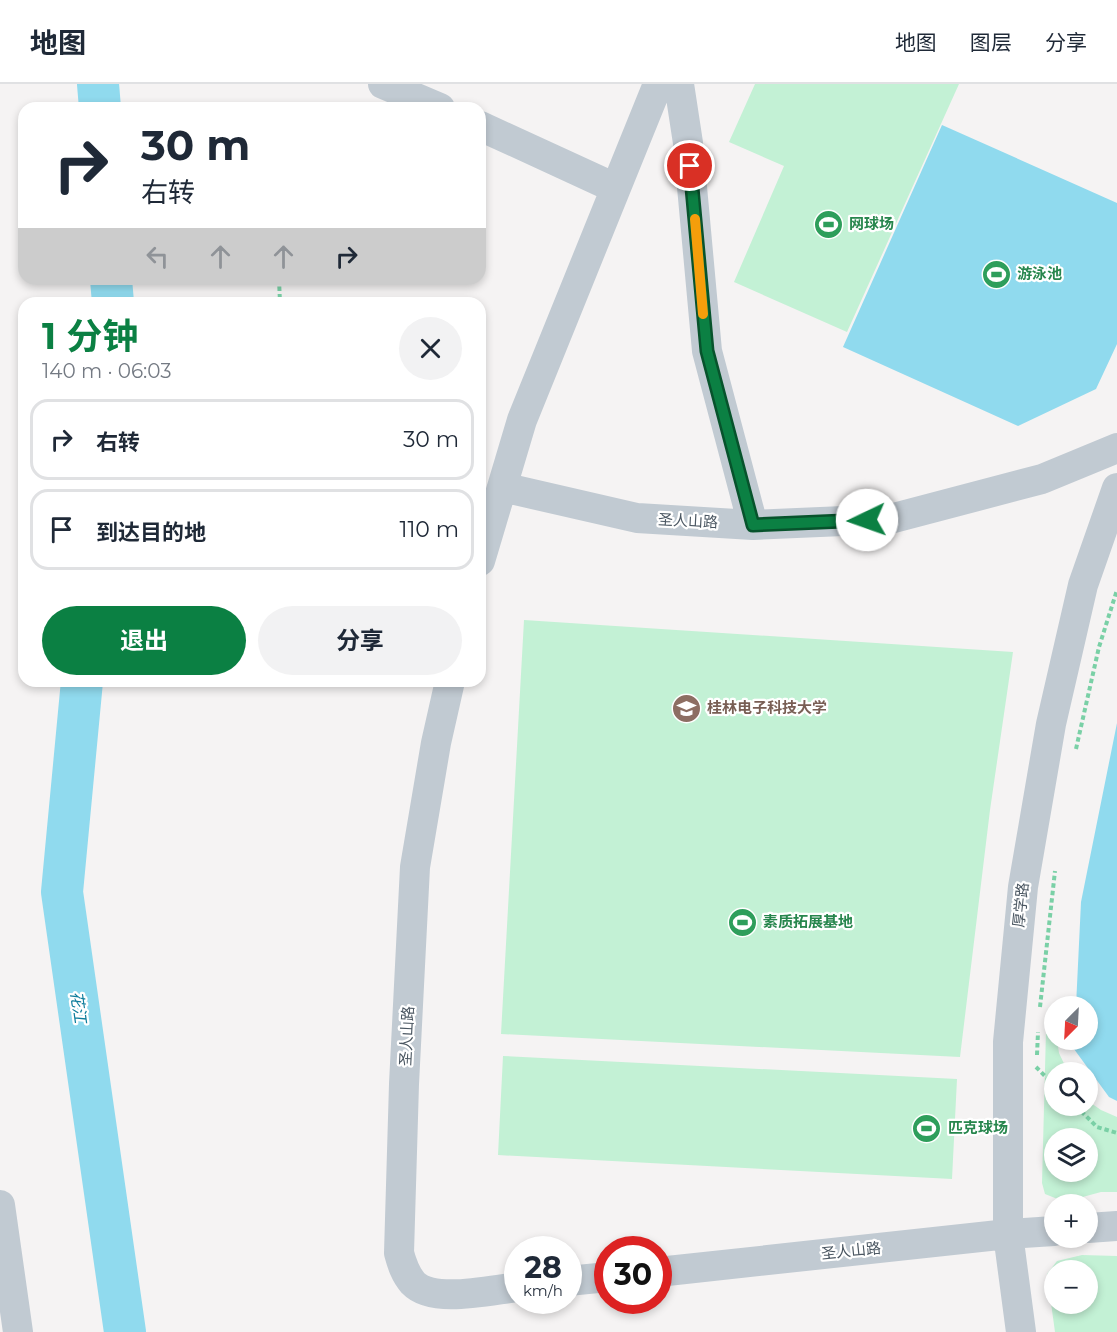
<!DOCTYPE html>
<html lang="zh">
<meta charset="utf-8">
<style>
:root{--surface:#fff;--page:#f2f2f3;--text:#1f2937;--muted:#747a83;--line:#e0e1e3;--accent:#0b8043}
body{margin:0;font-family:Montserrat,"Noto Sans SC",sans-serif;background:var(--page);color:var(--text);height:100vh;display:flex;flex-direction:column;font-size:22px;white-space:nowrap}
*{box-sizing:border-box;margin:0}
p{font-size:20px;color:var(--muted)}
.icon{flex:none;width:33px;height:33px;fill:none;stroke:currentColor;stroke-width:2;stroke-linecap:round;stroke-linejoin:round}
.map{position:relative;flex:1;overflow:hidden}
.side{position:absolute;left:18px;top:213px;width:468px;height:390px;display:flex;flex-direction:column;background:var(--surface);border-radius:18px;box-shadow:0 3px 9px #0003}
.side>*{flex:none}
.top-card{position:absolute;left:18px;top:18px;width:468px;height:183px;border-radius:18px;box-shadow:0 3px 9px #0003;background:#fff;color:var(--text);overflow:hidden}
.needle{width:39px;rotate:204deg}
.buttons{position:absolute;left:1044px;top:912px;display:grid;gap:12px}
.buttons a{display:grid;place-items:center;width:54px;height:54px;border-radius:50%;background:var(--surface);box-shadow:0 3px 9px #0003;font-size:30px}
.speed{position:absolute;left:504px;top:1152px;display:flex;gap:12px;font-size:30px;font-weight:700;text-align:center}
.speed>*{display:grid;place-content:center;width:78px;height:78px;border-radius:50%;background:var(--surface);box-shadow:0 3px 9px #0003;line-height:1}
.speed small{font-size:15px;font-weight:400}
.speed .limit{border:9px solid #d22;background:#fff;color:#111}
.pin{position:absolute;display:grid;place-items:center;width:51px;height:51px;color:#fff;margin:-26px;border:3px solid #fff;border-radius:50%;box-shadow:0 2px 6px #0007}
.me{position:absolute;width:66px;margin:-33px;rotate:267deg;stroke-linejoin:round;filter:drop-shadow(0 0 4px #0008)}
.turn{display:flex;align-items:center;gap:21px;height:126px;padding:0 24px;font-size:27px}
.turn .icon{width:78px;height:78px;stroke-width:2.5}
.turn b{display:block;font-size:42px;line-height:51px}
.lanes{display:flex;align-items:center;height:57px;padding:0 24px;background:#0003;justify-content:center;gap:30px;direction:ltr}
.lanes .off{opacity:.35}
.round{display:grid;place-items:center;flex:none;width:63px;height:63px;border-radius:32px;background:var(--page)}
.head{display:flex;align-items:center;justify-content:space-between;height:102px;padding:0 24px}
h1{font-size:36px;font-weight:700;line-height:45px;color:var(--accent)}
.primary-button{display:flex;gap:12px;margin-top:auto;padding:12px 24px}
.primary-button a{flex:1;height:69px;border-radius:36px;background:var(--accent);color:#fff;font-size:24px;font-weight:700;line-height:69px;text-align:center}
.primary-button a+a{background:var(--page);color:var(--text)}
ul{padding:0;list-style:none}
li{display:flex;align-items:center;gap:18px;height:81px;margin:0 12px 9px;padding:0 12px;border:3px solid var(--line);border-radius:18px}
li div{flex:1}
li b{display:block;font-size:22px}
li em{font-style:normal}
header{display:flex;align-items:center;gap:36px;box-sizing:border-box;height:84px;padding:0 30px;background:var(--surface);border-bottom:2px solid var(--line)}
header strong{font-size:28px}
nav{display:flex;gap:33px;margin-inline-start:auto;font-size:21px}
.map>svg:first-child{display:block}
.green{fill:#c3f1d5;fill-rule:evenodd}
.water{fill:#90daee}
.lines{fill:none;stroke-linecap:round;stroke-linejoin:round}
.river{stroke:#90daee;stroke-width:42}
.path{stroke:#7ad0a6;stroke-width:4;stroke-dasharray:4.5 3;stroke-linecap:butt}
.minor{stroke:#c1cad2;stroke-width:30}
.route-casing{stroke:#07532c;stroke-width:15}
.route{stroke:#0b8043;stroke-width:10}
.slow{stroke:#f59e0b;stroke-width:10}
.labels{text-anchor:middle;stroke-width:4.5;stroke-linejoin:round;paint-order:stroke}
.leisure-label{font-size:15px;font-weight:bold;fill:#27864d;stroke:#fff;text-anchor:start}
.street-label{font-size:15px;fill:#4a5661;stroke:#fff}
.education-label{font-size:15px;font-weight:bold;fill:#785e54;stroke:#fff;text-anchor:start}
.water-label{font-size:16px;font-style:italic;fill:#0c7c9b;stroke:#fff}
</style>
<header>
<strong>地图</strong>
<nav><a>地图</a><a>图层</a><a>分享</a></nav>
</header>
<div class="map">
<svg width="1117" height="1248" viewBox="0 0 1117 1248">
<rect width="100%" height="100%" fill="#f5f3f3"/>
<path class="green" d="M 755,0 L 959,0 L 847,248 L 734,198 L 784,82 L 729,58 Z
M 524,536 L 1013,568 L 990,726 L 960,973 L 501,950 Z
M 1046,947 L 1054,952 L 1054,956 L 1057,956 L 1059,969 L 1068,988 L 1054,988 L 1054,1022 L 1088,1022 L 1088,1017 L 1101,1026 L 1117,1033 L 1117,1108 L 1101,1108 L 1079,1114 L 1060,1116 L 1045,1110 L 1042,1099 ZM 1054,1054 L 1088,1054 L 1088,1088 L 1054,1088 Z
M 503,972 L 957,995 L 952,1095 L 498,1071 Z
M 1082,1171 L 1117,1172 L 1117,1248 L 1055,1248 L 1047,1190 L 1057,1177 ZM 1088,1186 L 1088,1220 L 1054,1220 L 1054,1186 Z"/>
<path class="water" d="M 942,41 L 1117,119 L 1117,260 L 1096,305 L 1018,342 L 843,263 Z
M 1117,639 L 1117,1017 L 1109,1013 L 1074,965 L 1075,956 L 1088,956 L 1088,922 L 1076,922 L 1081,818 Z"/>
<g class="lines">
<path class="river" d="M 98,0 L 100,24
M 111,195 L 113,219
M 82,597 L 62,808 L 125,1248"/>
<path class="path" d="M 268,20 L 268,24
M 279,195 L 280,219
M 1076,665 L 1099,563 L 1117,506
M 1040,923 L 1055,787
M 1037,971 L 1038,948
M 1036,983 L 1054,1001
M 1076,1022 L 1097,1043 L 1117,1049"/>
<path class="minor" d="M 383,0 L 440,24
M 679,0 L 688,59 L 707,267 L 753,441
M 480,42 L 615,104
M 502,403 L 637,434 L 753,441 L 890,435 L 1042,395 L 1117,364
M 480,477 L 522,336 L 658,0
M 450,597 L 436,659 L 415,783 L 404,1000 L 399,1169 C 402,1180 405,1190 413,1199 C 433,1220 490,1206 518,1203
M 0,1121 L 18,1248
M 1088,1144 L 1117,1142
M 658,1188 L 1008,1150 L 1054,1147
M 568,1197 L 608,1193
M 1021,1248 L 1008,1150 L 1008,958 L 1023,803 L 1051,640 L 1083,501 L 1117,404"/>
</g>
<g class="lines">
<defs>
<path id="route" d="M 690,82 L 707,267 L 753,441 L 867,436"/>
</defs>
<use href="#route" class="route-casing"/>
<use href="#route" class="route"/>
<path class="slow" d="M 695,135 L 703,230"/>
</g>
<defs>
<symbol id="stadium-disc" viewBox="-11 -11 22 22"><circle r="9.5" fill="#2e9e5b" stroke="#fff"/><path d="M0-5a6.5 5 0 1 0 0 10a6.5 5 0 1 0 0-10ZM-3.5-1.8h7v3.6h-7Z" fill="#fff"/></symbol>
<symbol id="university-disc" viewBox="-11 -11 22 22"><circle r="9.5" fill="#8d6e63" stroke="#fff"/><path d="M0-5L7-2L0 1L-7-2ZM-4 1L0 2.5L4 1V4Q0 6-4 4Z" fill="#fff"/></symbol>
</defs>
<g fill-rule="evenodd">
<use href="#stadium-disc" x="812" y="124" width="33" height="33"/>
<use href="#stadium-disc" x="980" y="174" width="33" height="33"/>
<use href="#university-disc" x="670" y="608" width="33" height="33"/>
<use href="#stadium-disc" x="726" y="822" width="33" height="33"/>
<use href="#stadium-disc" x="910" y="1028" width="33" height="33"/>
</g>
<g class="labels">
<g class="leisure-label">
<text x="849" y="145">网球场</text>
<text x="1017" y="195">游泳池</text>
<text x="763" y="843">素质拓展基地</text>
<text x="948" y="1049">匹克球场</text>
</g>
<g class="street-label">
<text transform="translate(688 437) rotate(3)" y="5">圣人山路</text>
<text transform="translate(1021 821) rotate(-84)" y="5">厚学路</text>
<text transform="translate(407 952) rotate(-87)" y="5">圣人山路</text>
<text transform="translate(851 1167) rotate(-6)" y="5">圣人山路</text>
</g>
<g class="education-label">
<text x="707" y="629">桂林电子科技大学</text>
</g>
<g class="water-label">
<text transform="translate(79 923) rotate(82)" y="6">花江</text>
</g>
</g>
</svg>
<div class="buttons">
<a><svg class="needle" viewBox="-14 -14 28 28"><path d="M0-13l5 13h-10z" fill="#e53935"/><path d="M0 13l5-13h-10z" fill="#747a83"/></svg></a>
<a><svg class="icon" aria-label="search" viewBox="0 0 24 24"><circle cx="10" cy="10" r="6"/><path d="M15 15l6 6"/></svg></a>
<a><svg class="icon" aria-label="layers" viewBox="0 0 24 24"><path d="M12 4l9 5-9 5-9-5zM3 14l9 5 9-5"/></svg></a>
<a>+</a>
<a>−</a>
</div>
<div class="speed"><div>28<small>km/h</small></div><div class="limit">30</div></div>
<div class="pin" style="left:690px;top:82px;background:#d93025"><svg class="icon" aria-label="arrive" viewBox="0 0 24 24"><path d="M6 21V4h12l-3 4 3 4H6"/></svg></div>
<svg class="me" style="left:867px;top:436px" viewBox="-20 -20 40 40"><circle r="19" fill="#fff"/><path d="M0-13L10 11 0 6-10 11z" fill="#0b8043"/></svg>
<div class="top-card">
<div class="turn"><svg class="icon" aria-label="right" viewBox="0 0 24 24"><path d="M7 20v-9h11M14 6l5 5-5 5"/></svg><div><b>30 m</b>右转</div></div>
<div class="lanes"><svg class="icon off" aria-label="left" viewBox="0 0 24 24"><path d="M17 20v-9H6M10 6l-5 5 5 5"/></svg><svg class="icon off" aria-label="ahead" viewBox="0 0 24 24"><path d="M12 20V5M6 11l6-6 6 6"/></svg><svg class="icon off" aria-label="ahead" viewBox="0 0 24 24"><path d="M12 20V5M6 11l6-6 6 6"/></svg><svg class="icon" aria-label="right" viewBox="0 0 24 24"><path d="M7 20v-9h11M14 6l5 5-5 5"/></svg></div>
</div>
<section class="side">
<div class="head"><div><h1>1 分钟</h1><p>140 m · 06:03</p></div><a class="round"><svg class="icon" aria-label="close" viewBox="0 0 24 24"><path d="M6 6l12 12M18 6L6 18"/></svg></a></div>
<ul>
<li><svg class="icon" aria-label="right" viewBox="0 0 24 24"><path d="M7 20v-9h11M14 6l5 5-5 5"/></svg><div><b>右转</b></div><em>30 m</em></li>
<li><svg class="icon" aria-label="arrive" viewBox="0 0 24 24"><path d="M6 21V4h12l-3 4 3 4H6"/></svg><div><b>到达目的地</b></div><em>110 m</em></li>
</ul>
<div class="primary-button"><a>退出</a><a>分享</a></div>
</section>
</div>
